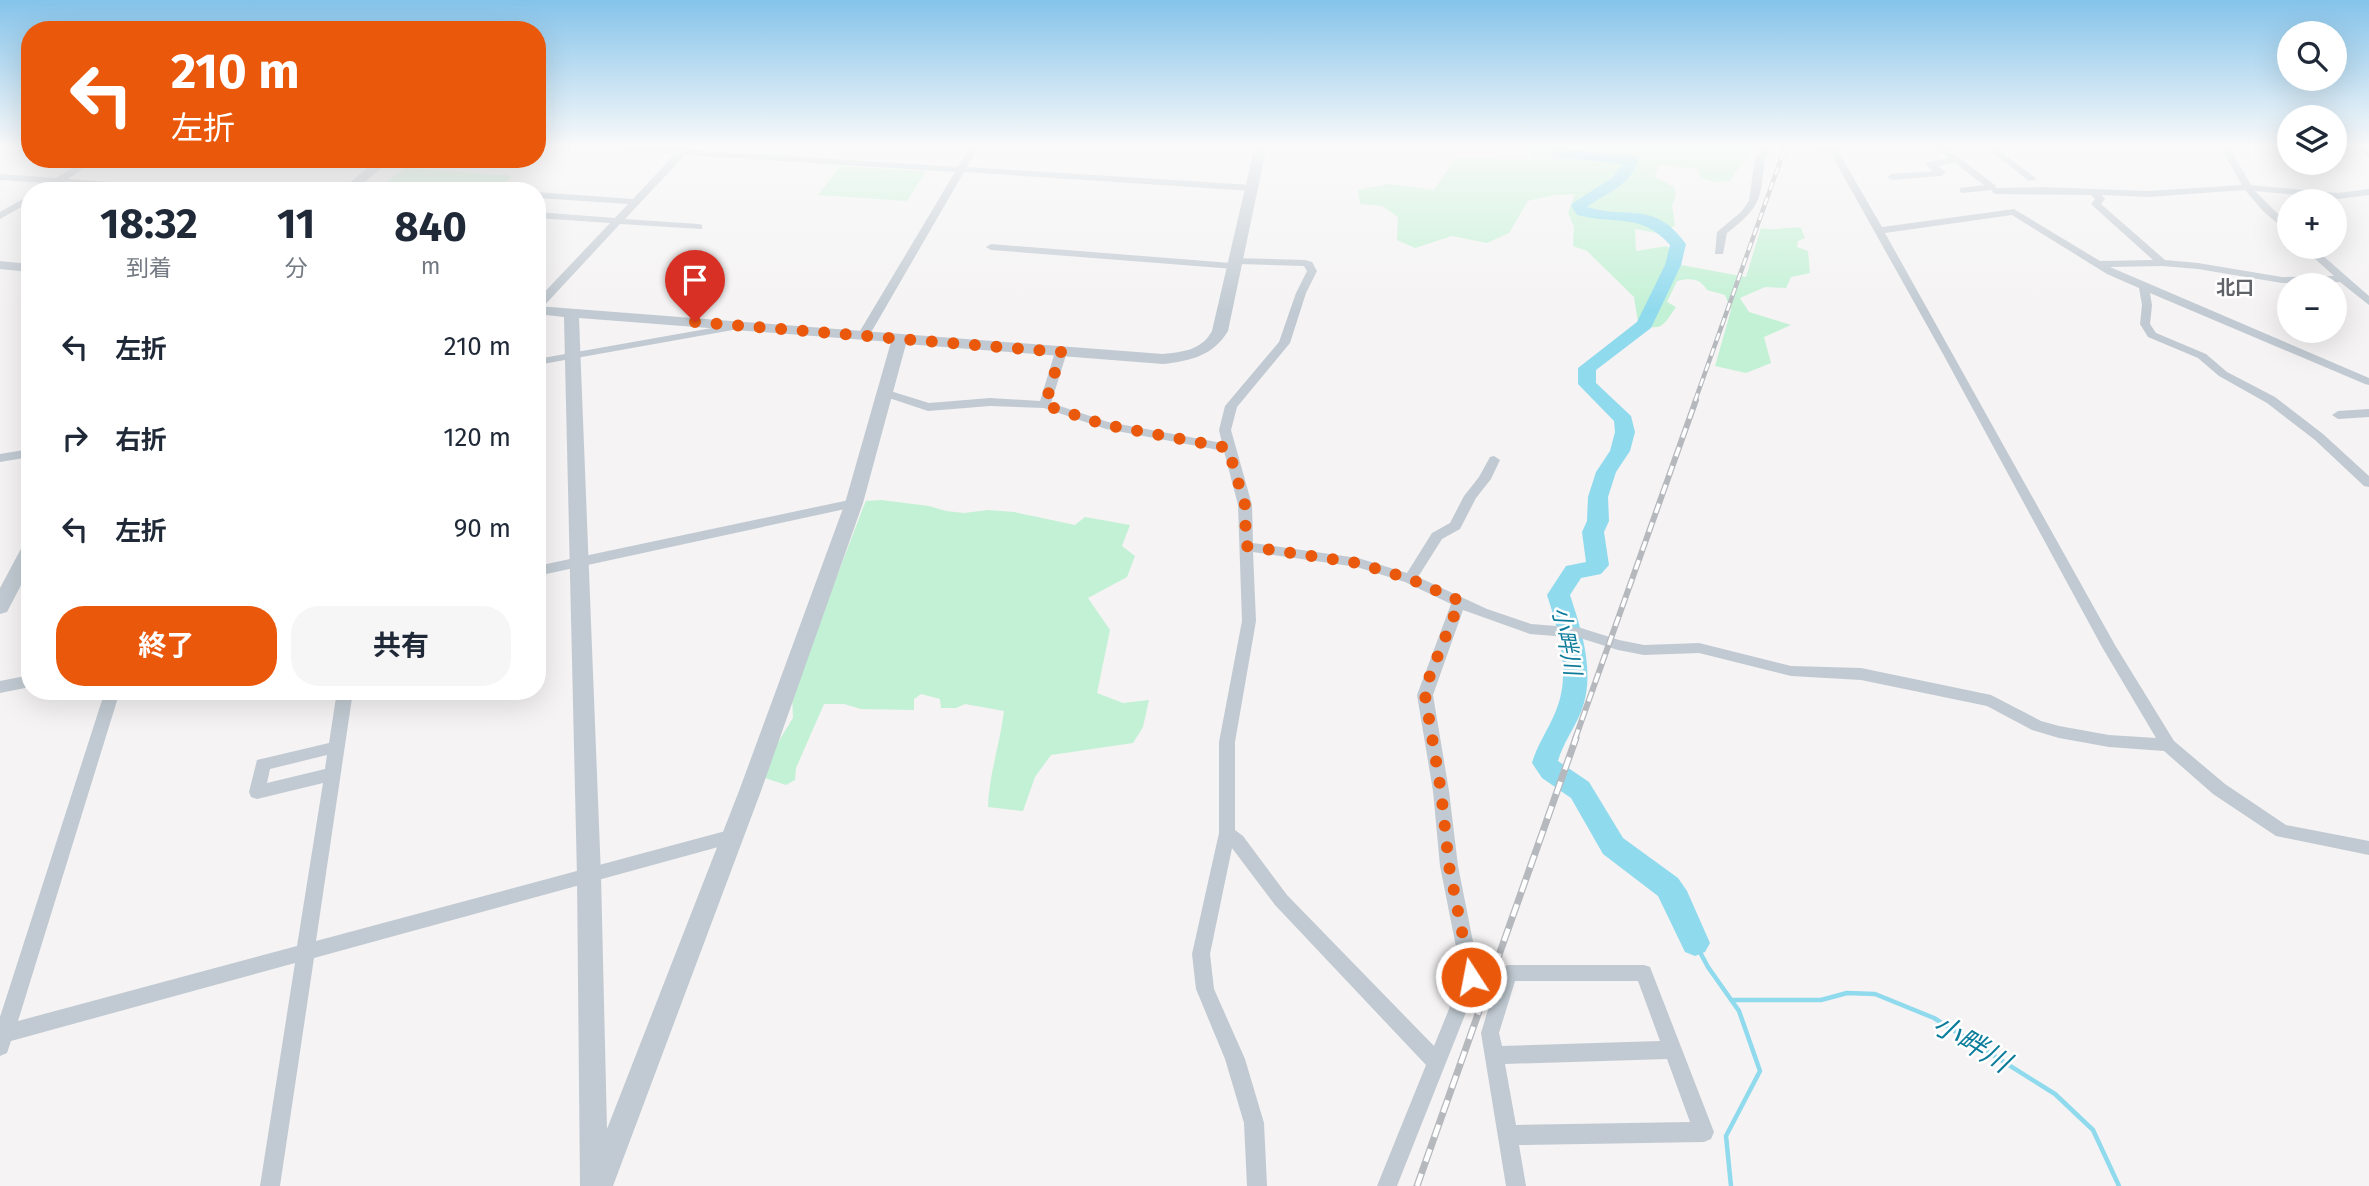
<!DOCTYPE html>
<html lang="ja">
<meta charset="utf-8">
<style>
:root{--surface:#fff;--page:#f6f6f7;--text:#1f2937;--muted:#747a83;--accent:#ea580c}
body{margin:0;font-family:"Fira Sans","Noto Sans JP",sans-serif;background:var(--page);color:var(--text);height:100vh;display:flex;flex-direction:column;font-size:26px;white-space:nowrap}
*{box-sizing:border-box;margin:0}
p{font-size:23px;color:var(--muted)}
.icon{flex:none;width:38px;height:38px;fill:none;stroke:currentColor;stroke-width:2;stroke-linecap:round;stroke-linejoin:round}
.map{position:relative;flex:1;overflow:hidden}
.side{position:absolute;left:21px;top:182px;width:525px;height:518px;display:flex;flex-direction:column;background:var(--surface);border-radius:28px;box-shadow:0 7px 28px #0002}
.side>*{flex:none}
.hud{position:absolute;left:21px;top:21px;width:525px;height:147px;border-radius:28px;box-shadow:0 7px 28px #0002;background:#ea580c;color:#fff;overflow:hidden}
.tools{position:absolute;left:2277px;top:21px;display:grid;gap:14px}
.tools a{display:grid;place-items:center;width:70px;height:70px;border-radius:50%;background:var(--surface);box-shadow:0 7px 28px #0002;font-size:35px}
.pin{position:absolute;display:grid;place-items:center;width:60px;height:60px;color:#fff;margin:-72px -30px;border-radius:50% 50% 50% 0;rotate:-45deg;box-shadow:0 0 7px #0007}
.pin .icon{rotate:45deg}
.me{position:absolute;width:77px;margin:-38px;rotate:349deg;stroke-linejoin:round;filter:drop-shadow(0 0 5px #0008)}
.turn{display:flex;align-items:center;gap:24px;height:147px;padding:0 35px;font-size:32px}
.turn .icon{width:91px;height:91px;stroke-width:2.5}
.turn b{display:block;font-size:49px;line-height:60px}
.eta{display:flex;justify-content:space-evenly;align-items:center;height:119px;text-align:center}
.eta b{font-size:42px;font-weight:700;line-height:49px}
.primary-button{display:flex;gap:14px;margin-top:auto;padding:14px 35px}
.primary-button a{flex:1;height:80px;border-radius:28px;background:var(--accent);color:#fff;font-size:28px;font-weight:700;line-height:80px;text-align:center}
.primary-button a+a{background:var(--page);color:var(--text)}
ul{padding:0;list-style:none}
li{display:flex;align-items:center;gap:21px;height:91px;padding:0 35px}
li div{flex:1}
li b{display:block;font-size:26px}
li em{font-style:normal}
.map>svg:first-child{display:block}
.green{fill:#c3f1d5}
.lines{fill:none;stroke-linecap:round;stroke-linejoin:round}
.stream{stroke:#90daee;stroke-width:4.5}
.river{fill:#90daee;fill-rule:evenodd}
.minor{fill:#c1cad2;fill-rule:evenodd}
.tertiary{fill:#c1cad2;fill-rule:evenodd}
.rail-far2-casing{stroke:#b5b8bd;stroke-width:4.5}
.rail-far1-casing{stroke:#b5b8bd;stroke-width:6}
.rail-casing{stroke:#b5b8bd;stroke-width:7}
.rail-far2{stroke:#fff;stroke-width:2.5;stroke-dasharray:8;stroke-linecap:butt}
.rail-far1{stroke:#fff;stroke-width:3.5;stroke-dasharray:10;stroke-linecap:butt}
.rail{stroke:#fff;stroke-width:4.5;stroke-dasharray:13;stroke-linecap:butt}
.route{stroke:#ea580c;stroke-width:12;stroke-dasharray:0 21.6}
.labels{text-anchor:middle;stroke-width:5;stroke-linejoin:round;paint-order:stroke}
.far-neighbourhood-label{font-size:19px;font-weight:bold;fill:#5f6368;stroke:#fff}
.water-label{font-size:23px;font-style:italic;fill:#0c7c9b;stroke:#fff}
.near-water-label{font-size:28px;font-style:italic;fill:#0c7c9b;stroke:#fff}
</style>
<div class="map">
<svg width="2369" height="1186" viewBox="0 0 2369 1186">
<rect width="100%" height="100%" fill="#f5f3f3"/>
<path class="green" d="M 1519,145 L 1760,146 L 1742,162 L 1730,181 L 1716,182 L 1701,178 L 1698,169 L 1662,165 L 1658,167 L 1655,177 L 1674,187 L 1676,195 L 1672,205 L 1675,226 L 1657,233 L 1635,229 L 1636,251 L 1667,246 L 1681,265 L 1746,277 L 1761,228 C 1776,232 1787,226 1801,228 L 1805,238 L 1798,241 L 1797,247 L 1808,251 L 1810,273 L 1791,277 L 1786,288 L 1765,287 L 1740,298 L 1749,312 L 1791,325 L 1764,337 L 1771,363 L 1746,373 L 1715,366 L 1731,310 L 1725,295 L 1707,290 C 1700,278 1690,278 1677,281 L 1667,302 L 1676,307 C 1663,326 1661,333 1638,322 L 1634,297 L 1587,251 L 1573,246 L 1574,227 L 1568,213 L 1575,194 L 1555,195 L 1528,201 L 1509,233 L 1487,243 L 1452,236 L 1415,248 L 1397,240 L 1398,217 L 1382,206 L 1360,204 L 1358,190 L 1389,184 L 1434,190 L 1455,158 L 1535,159 L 1532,154 L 1516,148 Z
M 840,166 L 926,171 L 907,201 L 818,195 Z
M 405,168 L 512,176 L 495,191 L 375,191 Z
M 881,500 L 929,506 L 946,511 L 964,513 L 988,510 L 1014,512 L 1075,525 L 1085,517 L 1130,525 L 1122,546 L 1135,556 L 1127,577 L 1088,598 L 1110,630 L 1097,693 L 1123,703 L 1149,700 L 1143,727 L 1133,743 L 1051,755 L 1035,777 L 1023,811 L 988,807 C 989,774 1000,744 1004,711 L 965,704 L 956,708 L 941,708 L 940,699 L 921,694 L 914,699 L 914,710 L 861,709 L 844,704 L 824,704 L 796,768 L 795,780 L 786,785 L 765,778 L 775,747 L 793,718 L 792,694 L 863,508 L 866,501 Z"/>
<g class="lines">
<path class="stream" d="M 1695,943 L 1708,967 L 1739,1011 L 1760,1071 L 1726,1136 L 1731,1186
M 1731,1000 L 1821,1000 L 1847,993 L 1875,994 L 1934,1018 L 2055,1094 L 2093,1130 L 2119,1186"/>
<path class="river" d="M 1553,145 L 1567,145 L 1567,150 L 1636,157 L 1638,160 C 1631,186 1607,192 1587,207 C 1629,220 1653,199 1686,244 L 1681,265 L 1651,328 L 1596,370 L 1596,383 L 1631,416 L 1635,432 L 1630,451 L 1616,472 L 1608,497 L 1609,521 L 1604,532 L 1609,565 L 1601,574 L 1581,578 L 1570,595 C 1582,632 1596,674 1581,712 C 1574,729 1563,743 1558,761 L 1589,782 L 1623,838 L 1678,878 L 1687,891 L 1710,943 L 1705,952 L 1695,956 L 1685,952 L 1658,896 L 1603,854 L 1571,798 L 1542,778 L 1532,763 C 1537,745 1548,730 1555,713 C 1572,675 1559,632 1547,595 L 1566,566 L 1586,562 L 1582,532 L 1587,521 L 1588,497 L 1596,472 L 1610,451 L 1615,432 L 1614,421 L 1578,384 L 1578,368 L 1637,322 L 1665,265 L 1670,245 C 1641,212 1615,225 1577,215 L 1571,206 L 1573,203 L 1612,178 L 1623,164 L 1558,157 L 1550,150 Z"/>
<path class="minor" d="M 570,145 L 680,149 L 686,145 L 689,146 L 689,150 L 958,167 L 971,145 L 979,145 L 967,167 L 1252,185 L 1257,188 L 1252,191 L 964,172 L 869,336 L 863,339 L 857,336 L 955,172 L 685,155 L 625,219 L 699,224 L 702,225 L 702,229 L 620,224 L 541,309 L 537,310 L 537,300 L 610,223 L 537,218 L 537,212 L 615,218 L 628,204 L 537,198 L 537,192 L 633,199 L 675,154 L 574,148 Z
M 1761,145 L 1769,145 L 1769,153 L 1765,158 C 1760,200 1762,206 1727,233 L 1723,254 L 1715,254 L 1717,232 L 1741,212 L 1749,201 L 1755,158 L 1760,153 Z
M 1776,145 L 1825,147 L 1878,145 L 1874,148 L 1838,151 L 1882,227 L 2014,209 L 2100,261 L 2153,260 L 2093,206 L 2091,204 L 2095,199 L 2091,195 L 1996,194 L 1993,193 L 1992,190 L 1963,193 L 1960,192 L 1960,188 L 1984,185 L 1955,163 L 1938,166 L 1946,173 L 1941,176 L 1892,180 L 1887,177 L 1892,174 L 1933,171 L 1925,164 L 1927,162 L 1949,158 L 1933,145 L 1942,145 L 1995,185 L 1996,188 L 2042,187 L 2148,191 L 2242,185 L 2219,145 L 2228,145 L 2251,185 L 2338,193 L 2369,189 L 2369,195 L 2338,199 L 2255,191 L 2289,225 L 2289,233 L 2263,211 L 2245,190 L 2148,197 L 2102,195 L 2105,199 L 2101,204 L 2165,260 L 2198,263 L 2282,277 L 2334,276 L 2302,247 L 2313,247 L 2369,296 L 2369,305 L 2340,282 L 2282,283 L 2198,269 L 2162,266 L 2110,267 L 2369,378 L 2369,385 L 2365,384 L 2150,293 L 2152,305 L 2150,324 L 2156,333 L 2206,354 L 2227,372 L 2275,397 L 2323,434 L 2369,476 L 2369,487 L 2364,486 L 2315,440 L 2267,403 L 2219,376 L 2198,358 L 2148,337 L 2140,324 L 2142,305 L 2139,288 L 2107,274 L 2012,215 L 1885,233 L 2115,645 L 2174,741 L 2225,784 L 2286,825 L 2369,841 L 2369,855 L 2276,836 L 2213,794 L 2164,751 L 2109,747 L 2059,738 L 2032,730 L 1987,706 L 1861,680 L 1791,676 L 1699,653 L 1644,655 L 1618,650 L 1580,638 L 1530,634 L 1463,610 L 1433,695 L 1449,791 L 1458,866 L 1480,977 L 1397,1186 L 1377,1186 L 1426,1065 L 1275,905 L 1232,848 L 1210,954 L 1214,989 L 1245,1059 L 1264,1123 L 1267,1186 L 1247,1186 L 1244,1123 L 1225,1059 L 1196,989 L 1192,954 L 1219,833 L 1219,742 L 1242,621 L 1238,505 L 1224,451 L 1106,429 L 1044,408 L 990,406 L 928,411 L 880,395 L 878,393 L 884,389 L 929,403 L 990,398 L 1040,401 L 1055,352 L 1061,349 L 1067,352 L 1051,403 L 1108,422 L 1222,443 L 1219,430 L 1225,406 L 1279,342 L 1296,293 L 1307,271 L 1304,266 L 1238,264 L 1238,268 L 1234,269 L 991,250 L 986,247 L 991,244 L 1231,263 L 1231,259 L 1235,258 L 1305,260 L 1312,262 L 1317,271 L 1306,293 L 1290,343 L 1237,407 L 1231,430 L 1252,505 L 1253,543 L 1358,558 L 1407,573 L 1432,533 L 1450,523 L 1464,496 L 1479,477 L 1490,457 L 1494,456 L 1500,460 L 1491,479 L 1476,498 L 1460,529 L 1442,539 L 1418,577 L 1487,609 L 1531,624 L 1581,628 L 1619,640 L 1644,645 L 1699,643 L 1791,666 L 1861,668 L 1991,695 L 2041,721 L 2059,726 L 2109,735 L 2156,738 L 2102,647 L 1943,354 L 1830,152 L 1780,148 ZM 1253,552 L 1357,567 L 1405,582 L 1451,604 L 1417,695 L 1433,791 L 1440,866 L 1462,977 L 1434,1046 L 1287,895 L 1243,836 L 1235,830 L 1235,742 L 1256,621 Z
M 1899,145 L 1909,145 L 1909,146 L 1905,149 Z
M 1983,145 L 1992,145 L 2037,179 L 2029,181 Z
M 2359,145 L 2367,145 L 2369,157 L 2366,156 Z
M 87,159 L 98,159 L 68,179 L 196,188 L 201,191 L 153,191 L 60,184 L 49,191 L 37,191 L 48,183 L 0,180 L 0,174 L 56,178 Z
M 30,195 L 30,202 L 0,219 L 0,212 Z
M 740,323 L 744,324 L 744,328 L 537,365 L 537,359 Z
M 2369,409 L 2369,417 L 2338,419 L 2332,415 L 2338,411 Z
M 30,449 L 30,457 L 0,462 L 0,454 Z
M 854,499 L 859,500 L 860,503 L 859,506 L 537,576 L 537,566 Z
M 30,675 L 30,687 L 0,693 L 0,681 Z
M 105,691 L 120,691 L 18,1021 L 297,946 L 323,783 L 257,799 L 251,797 L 249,792 L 257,760 L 329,743 L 337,691 L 353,691 L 316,941 L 733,829 L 739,831 L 741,836 L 739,841 L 733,843 L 314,958 L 280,1186 L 260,1186 L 295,963 L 11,1041 L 7,1053 L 0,1056 L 0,1017 ZM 327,755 L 325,769 L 267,783 L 270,769 Z
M 1508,965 L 1644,965 L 1650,967 L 1714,1132 L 1711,1139 L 1704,1142 L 1519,1145 L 1526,1186 L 1506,1186 L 1481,1033 L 1499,973 L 1502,967 ZM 1515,981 L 1638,981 L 1660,1041 L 1502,1046 L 1499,1033 ZM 1667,1059 L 1690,1122 L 1516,1125 L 1505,1064 Z"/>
<path class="tertiary" d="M 1255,145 L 1267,145 L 1228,331 C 1213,356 1190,361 1163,364 L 906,344 L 863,503 L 761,791 L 613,1186 L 580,1186 L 577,876 L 564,317 L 537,314 L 537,306 L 1163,354 C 1183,352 1202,350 1212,331 ZM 579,318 L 891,342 L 845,503 L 739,791 L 607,1129 L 601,876 Z
M 378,159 L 392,159 L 354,191 L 340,191 Z
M 0,261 L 30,264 L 30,272 L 0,269 Z
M 30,543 L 30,568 L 7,612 L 0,614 L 0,588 L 23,545 Z"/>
<defs>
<path id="rail-far2" d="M 1695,401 L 1786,145"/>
<path id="rail-far1" d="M 1575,739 L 1696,400"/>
<path id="rail" d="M 1417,1186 L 1576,738"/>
</defs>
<use href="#rail-far2" class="rail-far2-casing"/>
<use href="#rail-far1" class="rail-far1-casing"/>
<use href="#rail" class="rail-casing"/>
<use href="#rail-far2" class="rail-far2"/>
<use href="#rail-far1" class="rail-far1"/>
<use href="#rail" class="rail"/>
</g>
<linearGradient id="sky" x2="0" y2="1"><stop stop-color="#85c3ea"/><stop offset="0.47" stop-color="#fafafa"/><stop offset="1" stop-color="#fafafa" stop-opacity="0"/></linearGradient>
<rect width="2369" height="311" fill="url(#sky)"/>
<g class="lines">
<path class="route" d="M 695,322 L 1061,352 L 1045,405 L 1106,425 L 1228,448 L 1245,505 L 1246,546 L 1358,563 L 1410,579 L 1460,601 L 1430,675 L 1425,695 L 1441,791 L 1449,866 L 1471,977"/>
</g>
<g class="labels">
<g class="far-neighbourhood-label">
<text x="2235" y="294">北口</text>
</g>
<g class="water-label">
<text transform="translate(1567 641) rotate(79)" y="8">小畔川</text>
</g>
<g class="near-water-label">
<text transform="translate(1972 1043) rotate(31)" y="10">小畔川</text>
</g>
</g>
</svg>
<div class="tools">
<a><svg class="icon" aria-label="search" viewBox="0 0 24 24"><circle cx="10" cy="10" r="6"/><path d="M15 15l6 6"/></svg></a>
<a><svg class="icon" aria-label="layers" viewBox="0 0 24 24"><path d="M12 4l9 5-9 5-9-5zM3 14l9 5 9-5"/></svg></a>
<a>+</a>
<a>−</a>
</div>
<div class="pin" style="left:695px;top:322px;background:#d93025"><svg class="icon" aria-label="arrive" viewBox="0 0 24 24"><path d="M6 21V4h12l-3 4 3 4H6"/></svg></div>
<svg class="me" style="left:1471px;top:977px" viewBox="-20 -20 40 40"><circle r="17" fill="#ea580c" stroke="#fff" stroke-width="3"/><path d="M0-11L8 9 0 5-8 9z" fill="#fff"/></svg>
<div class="hud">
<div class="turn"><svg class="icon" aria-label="left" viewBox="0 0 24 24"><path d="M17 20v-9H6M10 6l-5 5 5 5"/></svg><div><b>210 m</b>左折</div></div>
</div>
<section class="side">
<div class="eta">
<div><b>18:32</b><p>到着</p></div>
<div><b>11</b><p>分</p></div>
<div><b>840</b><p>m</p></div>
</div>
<ul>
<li><svg class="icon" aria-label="left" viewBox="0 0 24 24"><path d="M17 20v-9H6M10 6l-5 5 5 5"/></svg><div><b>左折</b></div><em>210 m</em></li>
<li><svg class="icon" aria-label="right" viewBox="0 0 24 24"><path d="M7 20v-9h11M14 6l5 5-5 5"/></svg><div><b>右折</b></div><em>120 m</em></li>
<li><svg class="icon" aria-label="left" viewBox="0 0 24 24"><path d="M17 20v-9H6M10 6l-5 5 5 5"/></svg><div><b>左折</b></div><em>90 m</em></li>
</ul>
<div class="primary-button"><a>終了</a><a>共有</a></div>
</section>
</div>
